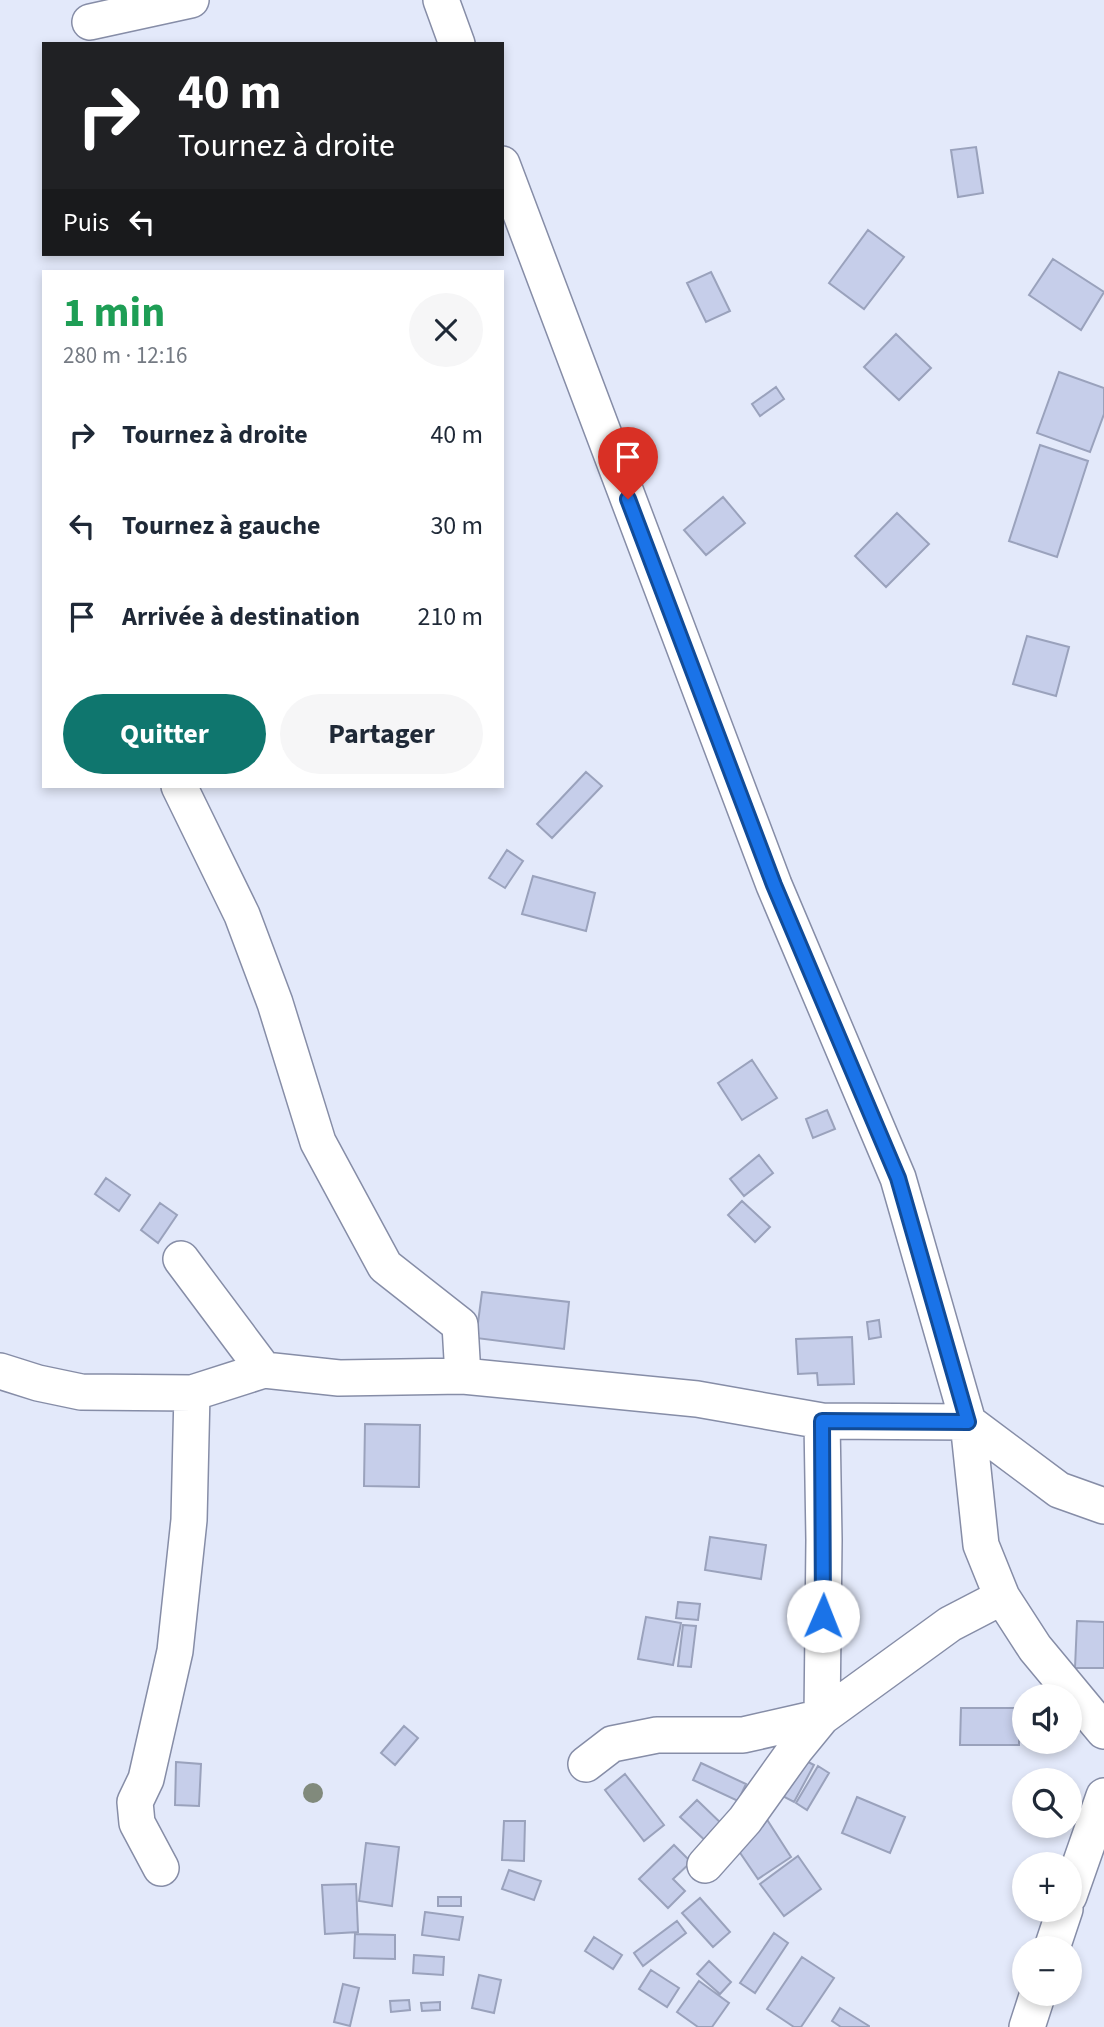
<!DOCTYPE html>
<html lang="fr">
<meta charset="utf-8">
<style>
:root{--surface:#fff;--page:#f6f6f7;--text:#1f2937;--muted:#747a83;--accent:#0f766e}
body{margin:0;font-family:"Source Sans 3",sans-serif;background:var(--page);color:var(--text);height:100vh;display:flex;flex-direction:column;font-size:26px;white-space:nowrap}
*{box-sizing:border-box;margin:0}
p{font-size:23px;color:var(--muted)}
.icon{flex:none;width:38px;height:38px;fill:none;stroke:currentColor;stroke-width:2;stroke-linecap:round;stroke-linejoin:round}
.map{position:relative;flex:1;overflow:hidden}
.side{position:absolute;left:42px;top:270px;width:462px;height:518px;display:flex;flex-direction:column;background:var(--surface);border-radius:0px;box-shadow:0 4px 10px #0003}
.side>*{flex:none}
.guide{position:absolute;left:42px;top:42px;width:462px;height:214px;border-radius:0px;box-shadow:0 4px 10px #0003;background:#202124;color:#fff;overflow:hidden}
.tools{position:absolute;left:1012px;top:1684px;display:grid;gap:14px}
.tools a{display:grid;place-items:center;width:70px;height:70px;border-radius:50%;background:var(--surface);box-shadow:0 4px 10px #0003;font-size:35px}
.pin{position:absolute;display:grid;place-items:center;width:60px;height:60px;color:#fff;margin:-72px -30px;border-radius:50% 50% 50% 0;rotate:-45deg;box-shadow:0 0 7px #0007}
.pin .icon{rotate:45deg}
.me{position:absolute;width:77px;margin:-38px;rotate:1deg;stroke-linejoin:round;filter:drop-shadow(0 0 5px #0008)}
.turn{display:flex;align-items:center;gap:24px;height:147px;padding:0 21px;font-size:32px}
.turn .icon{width:91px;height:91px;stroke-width:2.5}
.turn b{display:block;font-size:49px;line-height:60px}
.then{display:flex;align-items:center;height:66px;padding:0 21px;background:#0003;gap:14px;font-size:26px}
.round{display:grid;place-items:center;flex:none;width:74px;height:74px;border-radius:37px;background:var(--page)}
.summary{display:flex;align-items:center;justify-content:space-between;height:119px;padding:0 21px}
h1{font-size:42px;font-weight:700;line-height:52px;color:#1e9e55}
.primary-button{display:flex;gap:14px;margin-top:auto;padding:14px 21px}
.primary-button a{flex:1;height:80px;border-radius:42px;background:var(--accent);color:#fff;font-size:28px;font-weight:700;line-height:80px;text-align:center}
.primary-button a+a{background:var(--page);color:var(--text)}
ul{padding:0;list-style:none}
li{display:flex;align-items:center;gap:21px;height:91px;padding:0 21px}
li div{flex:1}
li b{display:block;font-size:26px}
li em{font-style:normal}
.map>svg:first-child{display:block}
.building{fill:#c6ceea;stroke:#9aa2bc;stroke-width:2}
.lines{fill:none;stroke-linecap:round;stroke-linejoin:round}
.minor-casing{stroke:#868da7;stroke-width:38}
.minor{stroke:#fff;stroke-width:35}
.tree{fill:#818a7c}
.route-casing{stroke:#114b97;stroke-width:18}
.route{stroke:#1a73e8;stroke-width:12}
</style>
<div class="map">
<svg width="1104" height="2027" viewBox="0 0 1104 2027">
<rect width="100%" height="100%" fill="#e3e9fa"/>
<path class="building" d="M 976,147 L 983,193 L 958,197 L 951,150 Z
M 868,230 L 904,257 L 864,309 L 829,283 Z
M 1053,259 L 1104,292 L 1081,330 L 1029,295 Z
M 711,272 L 730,311 L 706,322 L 687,283 Z
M 896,334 L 931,368 L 899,400 L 864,367 Z
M 1059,372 L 1104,388 L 1104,414 L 1090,452 L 1037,433 Z
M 776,387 L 784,399 L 760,416 L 752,404 Z
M 1040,445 L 1088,461 L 1057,557 L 1009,541 Z
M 723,497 L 745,523 L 706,555 L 684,530 Z
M 897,513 L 929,544 L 886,587 L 855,556 Z
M 1027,636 L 1069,647 L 1056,696 L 1013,684 Z
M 586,772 L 602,786 L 552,838 L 537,824 Z
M 507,850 L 523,861 L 505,888 L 489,878 Z
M 533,876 L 595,893 L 586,931 L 522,914 Z
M 752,1060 L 777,1098 L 742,1120 L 718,1083 Z
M 827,1110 L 835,1129 L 813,1138 L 806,1119 Z
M 759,1155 L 773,1173 L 744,1196 L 730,1179 Z
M 106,1178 L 130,1195 L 119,1211 L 95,1194 Z
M 742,1201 L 770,1227 L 755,1242 L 728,1215 Z
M 160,1203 L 177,1215 L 158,1243 L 141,1230 Z
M 482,1292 L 569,1302 L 564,1349 L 476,1338 Z
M 879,1320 L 881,1337 L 869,1339 L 867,1322 Z
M 852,1337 L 854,1384 L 818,1385 L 817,1373 L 798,1374 L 796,1339 Z
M 365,1424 L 420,1425 L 419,1487 L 364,1486 Z
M 710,1537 L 766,1545 L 761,1579 L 705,1570 Z
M 678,1602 L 700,1604 L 698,1620 L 676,1618 Z
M 646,1617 L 681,1623 L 673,1665 L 638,1659 Z
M 1077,1621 L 1104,1622 L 1104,1668 L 1075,1668 Z
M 683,1625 L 696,1626 L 691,1667 L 678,1666 Z
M 961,1708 L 1019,1708 L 1019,1745 L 960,1745 Z
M 404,1726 L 418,1738 L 395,1765 L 381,1753 Z
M 793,1754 L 814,1765 L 794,1802 L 773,1791 Z
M 176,1762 L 201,1764 L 199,1806 L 175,1805 Z
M 701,1763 L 746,1784 L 738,1801 L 693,1780 Z
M 818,1766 L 829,1773 L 807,1810 L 796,1803 Z
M 625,1774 L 664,1825 L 644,1841 L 605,1790 Z
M 857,1797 L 905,1817 L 890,1853 L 842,1833 Z
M 697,1800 L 726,1828 L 710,1845 L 680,1817 Z
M 766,1818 L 791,1857 L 758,1879 L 732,1841 Z
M 504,1821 L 525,1821 L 524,1861 L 502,1860 Z
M 366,1843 L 399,1847 L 392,1906 L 359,1901 Z
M 674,1845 L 691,1862 L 673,1879 L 685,1891 L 668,1908 L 639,1879 Z
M 798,1856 L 821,1889 L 784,1916 L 760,1884 Z
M 509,1870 L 541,1881 L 534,1900 L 502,1889 Z
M 356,1884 L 358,1932 L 325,1934 L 322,1885 Z
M 438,1897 L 461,1897 L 461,1906 L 438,1906 Z
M 700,1898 L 730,1932 L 713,1947 L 682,1913 Z
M 425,1912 L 463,1917 L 459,1940 L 422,1935 Z
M 677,1921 L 686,1933 L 643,1966 L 634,1953 Z
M 774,1933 L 788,1943 L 755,1993 L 740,1983 Z
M 355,1934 L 395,1935 L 395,1959 L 354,1958 Z
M 594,1937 L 622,1955 L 613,1969 L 585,1951 Z
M 414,1955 L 444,1957 L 443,1975 L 413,1973 Z
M 802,1957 L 834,1978 L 801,2027 L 794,2027 L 767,2009 Z
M 709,1961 L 731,1982 L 720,1994 L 697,1974 Z
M 651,1970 L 679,1988 L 667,2007 L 639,1989 Z
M 479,1975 L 501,1980 L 494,2013 L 472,2008 Z
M 699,1981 L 729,2003 L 712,2027 L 698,2027 L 677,2012 Z
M 343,1984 L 359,1988 L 350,2026 L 334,2022 Z
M 409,2000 L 410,2010 L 391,2012 L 390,2001 Z
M 440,2002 L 440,2010 L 422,2011 L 421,2003 Z
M 840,2008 L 869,2026 L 869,2027 L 841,2027 L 832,2021 Z"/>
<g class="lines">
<defs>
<path id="minor" d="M 441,0 L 457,44
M 90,22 L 191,0
M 502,164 L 774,885 L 898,1178 L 968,1422 L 981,1545 L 1002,1597 L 1035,1648 L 1104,1731
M 179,786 L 242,915 L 275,1003 L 318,1142 L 385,1266 L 460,1325 L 463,1376
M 181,1259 L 264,1370
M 0,1371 L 38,1383 L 81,1392 L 192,1393 L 264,1370 L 339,1378 L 463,1376 L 697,1399 L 822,1421 L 968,1422 L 1059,1490 L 1104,1506
M 586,1764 L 612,1744 L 657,1735 L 743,1735 L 822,1717 L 824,1540 L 822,1421
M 705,1865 L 745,1820 L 795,1750 L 822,1717 L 950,1624 L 1002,1597
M 161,1868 L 137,1823 L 135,1802 L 146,1779 L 175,1651 L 189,1520 L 192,1393
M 1069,1896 L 1104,1796
M 1052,1948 L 1065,1909
M 1027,2027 L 1038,1993"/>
</defs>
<use href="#minor" class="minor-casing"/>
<use href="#minor" class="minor"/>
</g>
<circle class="tree" cx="313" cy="1793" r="10"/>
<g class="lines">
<defs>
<path id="route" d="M 628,499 L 774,885 L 898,1178 L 968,1422 L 822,1421 L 823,1616"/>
</defs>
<use href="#route" class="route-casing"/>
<use href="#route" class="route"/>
</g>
</svg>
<div class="tools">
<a><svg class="icon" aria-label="sound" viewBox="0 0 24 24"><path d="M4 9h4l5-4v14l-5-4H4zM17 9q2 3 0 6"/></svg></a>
<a><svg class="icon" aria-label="search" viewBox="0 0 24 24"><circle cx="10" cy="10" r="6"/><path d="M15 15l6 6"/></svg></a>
<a>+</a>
<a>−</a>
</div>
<div class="pin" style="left:628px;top:499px;background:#d93025"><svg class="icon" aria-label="arrive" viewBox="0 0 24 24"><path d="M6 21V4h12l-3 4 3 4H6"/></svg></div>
<svg class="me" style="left:823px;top:1616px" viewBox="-20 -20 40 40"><circle r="19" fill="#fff"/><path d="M0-13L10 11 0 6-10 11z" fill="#1a73e8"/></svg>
<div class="guide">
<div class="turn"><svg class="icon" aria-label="right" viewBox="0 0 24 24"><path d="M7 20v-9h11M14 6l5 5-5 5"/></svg><div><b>40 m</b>Tournez à droite</div></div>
<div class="then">Puis<svg class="icon" aria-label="left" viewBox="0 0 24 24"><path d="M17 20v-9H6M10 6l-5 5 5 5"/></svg></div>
</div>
<section class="side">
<div class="summary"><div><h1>1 min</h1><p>280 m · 12:16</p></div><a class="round"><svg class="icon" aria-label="close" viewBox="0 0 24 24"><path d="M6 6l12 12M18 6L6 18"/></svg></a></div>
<ul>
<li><svg class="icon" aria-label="right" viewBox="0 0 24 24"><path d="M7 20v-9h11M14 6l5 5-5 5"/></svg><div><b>Tournez à droite</b></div><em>40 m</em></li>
<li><svg class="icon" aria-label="left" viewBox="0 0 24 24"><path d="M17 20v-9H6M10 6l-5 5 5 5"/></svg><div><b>Tournez à gauche</b></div><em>30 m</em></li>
<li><svg class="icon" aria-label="arrive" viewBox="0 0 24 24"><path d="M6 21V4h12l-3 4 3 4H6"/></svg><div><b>Arrivée à destination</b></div><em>210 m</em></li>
</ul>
<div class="primary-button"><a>Quitter</a><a>Partager</a></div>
</section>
</div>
